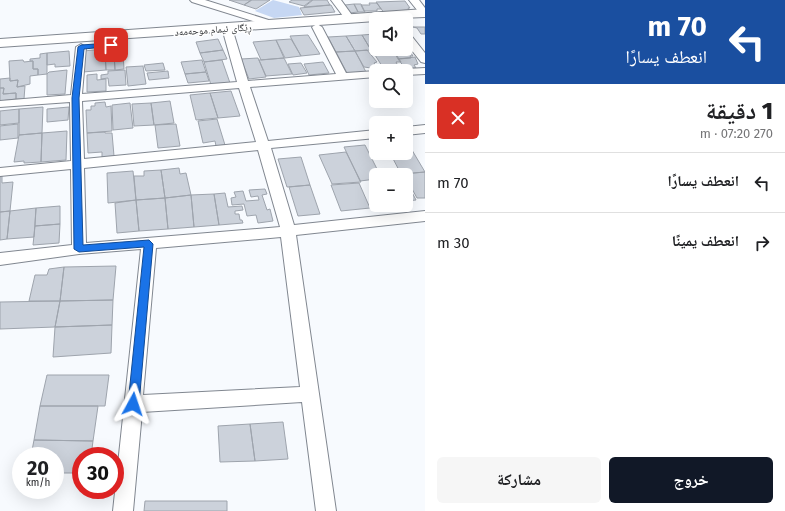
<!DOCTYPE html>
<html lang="ar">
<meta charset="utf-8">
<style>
:root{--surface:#fff;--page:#f6f6f6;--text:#202124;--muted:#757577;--line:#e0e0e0;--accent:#111827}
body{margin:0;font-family:"Fira Sans","Noto Naskh Arabic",sans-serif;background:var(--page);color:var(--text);direction:rtl;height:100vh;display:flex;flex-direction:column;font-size:15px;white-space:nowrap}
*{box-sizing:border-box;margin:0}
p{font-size:13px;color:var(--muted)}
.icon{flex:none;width:22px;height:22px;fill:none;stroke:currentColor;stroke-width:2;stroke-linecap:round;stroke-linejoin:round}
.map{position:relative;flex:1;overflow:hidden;direction:ltr}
.sheet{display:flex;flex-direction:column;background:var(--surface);width:360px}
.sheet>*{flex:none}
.top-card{background:#1a4fa0;color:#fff;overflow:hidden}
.tools{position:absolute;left:369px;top:12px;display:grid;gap:8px}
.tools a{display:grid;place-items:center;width:44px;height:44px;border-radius:6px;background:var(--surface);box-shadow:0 4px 16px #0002;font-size:20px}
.speed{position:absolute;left:12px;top:447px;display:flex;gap:8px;font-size:20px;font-weight:700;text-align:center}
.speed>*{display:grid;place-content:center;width:52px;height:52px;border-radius:50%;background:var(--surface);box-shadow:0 4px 16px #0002;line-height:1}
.speed small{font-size:10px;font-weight:400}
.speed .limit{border:6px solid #d22;background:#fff;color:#111}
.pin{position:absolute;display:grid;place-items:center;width:34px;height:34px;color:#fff;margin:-17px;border-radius:8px;box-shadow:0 2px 6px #0006}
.me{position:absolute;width:44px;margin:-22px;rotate:5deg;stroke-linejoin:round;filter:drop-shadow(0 0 3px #0008)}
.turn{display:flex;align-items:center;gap:14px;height:84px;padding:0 12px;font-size:18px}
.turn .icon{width:52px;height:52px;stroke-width:2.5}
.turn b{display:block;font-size:28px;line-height:34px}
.round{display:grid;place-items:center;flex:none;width:42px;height:42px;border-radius:6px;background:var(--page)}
.head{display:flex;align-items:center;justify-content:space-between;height:68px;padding:0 12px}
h1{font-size:24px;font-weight:800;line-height:30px}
.action{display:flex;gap:8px;margin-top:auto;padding:8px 12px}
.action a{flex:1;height:46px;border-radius:6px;background:var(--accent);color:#fff;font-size:16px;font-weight:800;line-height:46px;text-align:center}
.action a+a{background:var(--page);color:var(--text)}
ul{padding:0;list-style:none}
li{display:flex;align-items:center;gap:12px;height:60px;padding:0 12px;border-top:1px solid var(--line)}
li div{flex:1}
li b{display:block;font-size:15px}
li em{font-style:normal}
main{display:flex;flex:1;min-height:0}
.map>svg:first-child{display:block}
.green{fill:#c6d7f3}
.building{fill:#ccd2db;stroke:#9ea4ad}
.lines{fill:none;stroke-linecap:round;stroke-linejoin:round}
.street-casing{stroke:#818790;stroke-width:2}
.secondary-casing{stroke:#818790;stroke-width:2}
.street{fill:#fff;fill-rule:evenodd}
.secondary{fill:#fff;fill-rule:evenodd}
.route{fill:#1a73e8;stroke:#114b97}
.labels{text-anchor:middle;stroke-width:3;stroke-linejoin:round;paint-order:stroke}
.far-street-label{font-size:10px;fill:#2f3235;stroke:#fff}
</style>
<main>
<section class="sheet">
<div class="top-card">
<div class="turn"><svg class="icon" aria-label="left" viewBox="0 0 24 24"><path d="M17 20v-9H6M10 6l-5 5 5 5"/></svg><div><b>70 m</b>انعطف يسارًا</div></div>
</div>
<div class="head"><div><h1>1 دقيقة</h1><p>270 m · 07:20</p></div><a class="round" style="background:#d93025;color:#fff"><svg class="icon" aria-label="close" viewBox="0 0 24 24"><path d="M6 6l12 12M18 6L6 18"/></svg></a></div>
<ul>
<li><svg class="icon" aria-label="left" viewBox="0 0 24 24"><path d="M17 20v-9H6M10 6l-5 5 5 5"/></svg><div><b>انعطف يسارًا</b></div><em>70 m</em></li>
<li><svg class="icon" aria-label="right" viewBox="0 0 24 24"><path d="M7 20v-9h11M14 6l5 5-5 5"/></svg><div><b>انعطف يمينًا</b></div><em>30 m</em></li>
</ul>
<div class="action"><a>خروج</a><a>مشاركة</a></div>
</section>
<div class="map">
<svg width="425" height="511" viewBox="0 0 425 511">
<rect width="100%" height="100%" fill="#f7fafe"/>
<path class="green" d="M 273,0 L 299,7 L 302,15 L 274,18 L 255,11 Z"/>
<path class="building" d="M 229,0 L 251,0 L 244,5 Z
M 252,0 L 270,0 L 256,9 L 244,5 Z
M 292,0 L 312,0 L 304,6 L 289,2 Z
M 313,0 L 327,0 L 330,5 L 304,7 Z
M 405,1 L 410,8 L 408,8 L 409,10 L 395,11 L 395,13 L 385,14 L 376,2 Z
M 369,3 L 377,3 L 381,9 L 377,9 L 377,11 L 364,11 L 361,5 L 370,5 Z
M 354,4 L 358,12 L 349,13 L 345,5 Z
M 354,4 L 361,4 L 365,12 L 358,12 Z
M 331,5 L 335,12 L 304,15 L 300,8 Z
M 413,27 L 425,27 L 425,34 L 421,34 L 417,28 Z
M 375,34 L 376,49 L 379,49 L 371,50 L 362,35 Z
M 308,35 L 320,54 L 301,56 L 290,36 Z
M 362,35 L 371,50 L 355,51 L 346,36 Z
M 346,36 L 355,51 L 336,52 L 328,37 Z
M 218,39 L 223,50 L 200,53 L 196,42 Z
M 291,39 L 301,56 L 285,58 L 276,40 Z
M 276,40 L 284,58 L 261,60 L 253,42 Z
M 105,49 L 106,70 L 83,72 L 83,51 Z
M 406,49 L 409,50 L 413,56 L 410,56 L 411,58 L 398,59 L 393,50 Z
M 223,50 L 227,59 L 204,62 L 200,53 Z
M 367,50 L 377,62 L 374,63 L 378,69 L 364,67 L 355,51 Z
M 393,50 L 401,62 L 396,62 L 399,68 L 393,68 L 391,65 L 382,66 L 373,52 Z
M 69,51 L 70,66 L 55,67 L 55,64 L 47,65 L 47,53 Z
M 355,51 L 366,72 L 347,73 L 336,52 Z
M 47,53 L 47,74 L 38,75 L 38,69 L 33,69 L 33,61 L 30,61 L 30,59 L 40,58 L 40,54 Z
M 123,53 L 124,69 L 115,70 L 114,53 Z
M 105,54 L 114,54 L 115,70 L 106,70 Z
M 415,57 L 418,64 L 414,65 L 416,68 L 405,68 L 398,59 Z
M 258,58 L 266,77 L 249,79 L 241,59 Z
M 284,58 L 292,74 L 266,76 L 259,60 Z
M 23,60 L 24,62 L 33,61 L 33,69 L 38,69 L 38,75 L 30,76 L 30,84 L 17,87 L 18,80 L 10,81 L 9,61 Z
M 202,60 L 206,72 L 185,74 L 181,62 Z
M 222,60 L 230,83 L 211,85 L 204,62 Z
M 323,62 L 329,73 L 309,75 L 304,64 Z
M 163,63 L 165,70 L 146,71 L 144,65 Z
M 301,63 L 307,73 L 293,75 L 288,64 Z
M 143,66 L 146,84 L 128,86 L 126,67 Z
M 67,70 L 65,94 L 47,95 L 47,74 L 49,72 Z
M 125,70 L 126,85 L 109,86 L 108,78 L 101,79 L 101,75 L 108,74 L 108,71 Z
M 168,71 L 169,78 L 149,80 L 147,73 Z
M 206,72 L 209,81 L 188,83 L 185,74 Z
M 97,74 L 97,80 L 106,79 L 106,91 L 87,92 L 87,75 Z
M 10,78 L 10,81 L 18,80 L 17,87 L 25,86 L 24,99 L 16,99 L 16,93 L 3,94 L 4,88 L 0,88 L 0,79 Z
M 0,88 L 4,88 L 3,94 L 16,93 L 16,99 L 0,101 Z
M 231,91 L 240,116 L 218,118 L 210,93 Z
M 210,93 L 218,118 L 196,120 L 190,95 Z
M 170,101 L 174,123 L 154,125 L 151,103 Z
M 105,102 L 106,107 L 111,106 L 112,131 L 87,133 L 86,110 L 91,110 L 91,106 L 95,106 L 95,103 Z
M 130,103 L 133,128 L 113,130 L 112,105 Z
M 151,103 L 154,125 L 134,126 L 132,104 Z
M 43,107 L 42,133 L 19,135 L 19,109 Z
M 69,107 L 68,120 L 47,122 L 47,109 Z
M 19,109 L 19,123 L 0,125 L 0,111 Z
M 217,119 L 225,145 L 216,146 L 215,141 L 203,143 L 198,121 Z
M 18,124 L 18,138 L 0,140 L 0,126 Z
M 176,124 L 180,146 L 158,148 L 155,125 Z
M 67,131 L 66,160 L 41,162 L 42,133 Z
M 105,132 L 105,133 L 112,133 L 114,156 L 102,157 L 102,152 L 88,153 L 87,133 Z
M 42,133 L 41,162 L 24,163 L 24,161 L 14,162 L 19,135 Z
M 406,140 L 425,172 L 401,174 L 390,153 L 406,153 Z
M 365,145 L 380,175 L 376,175 L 376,179 L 360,181 L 344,147 Z
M 346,152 L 361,182 L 332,184 L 319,155 Z
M 301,157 L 310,185 L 287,187 L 278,159 Z
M 179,168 L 180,174 L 186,173 L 191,195 L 165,198 L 161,170 Z
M 161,170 L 165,198 L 136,200 L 134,176 L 144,176 L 144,171 Z
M 133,171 L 136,200 L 108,203 L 107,173 Z
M 425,172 L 425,198 L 417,198 L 406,178 L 406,175 L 403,174 Z
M 2,176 L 2,183 L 13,182 L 10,211 L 0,212 L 0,177 Z
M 406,181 L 416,200 L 406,201 Z
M 359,183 L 370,208 L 341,211 L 331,185 Z
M 310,185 L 320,214 L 298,216 L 289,187 Z
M 265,189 L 267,194 L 262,195 L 267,210 L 270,209 L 273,221 L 258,223 L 256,215 L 247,216 L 244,204 L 232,205 L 231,198 L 236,197 L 234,192 L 243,191 L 246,201 L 259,200 L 258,196 L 251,197 L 249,190 Z
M 225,193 L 228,207 L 242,206 L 243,210 L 235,211 L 235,214 L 239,214 L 240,220 L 242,220 L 243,223 L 219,225 L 214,194 Z
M 214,194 L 219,225 L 194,227 L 191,195 Z
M 191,195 L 194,227 L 168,229 L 165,198 Z
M 165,198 L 168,229 L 139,231 L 136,200 Z
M 136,200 L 139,231 L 117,233 L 115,203 Z
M 60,206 L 60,224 L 35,226 L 36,208 Z
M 36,208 L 34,237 L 7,239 L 10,211 Z
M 10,211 L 7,239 L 0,240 L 0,212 Z
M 60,224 L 59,243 L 33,245 L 35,226 Z
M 116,266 L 113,300 L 60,301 L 64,267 Z
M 64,267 L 60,301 L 29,301 L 35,275 L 47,275 L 49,269 Z
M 113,300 L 112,325 L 55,327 L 60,301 Z
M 60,301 L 55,327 L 0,329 L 0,302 Z
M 112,325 L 111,353 L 53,357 L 55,327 Z
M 47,375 L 109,375 L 105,406 L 40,406 Z
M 40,406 L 98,406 L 93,441 L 34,440 Z
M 283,422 L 288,459 L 255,461 L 250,424 Z
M 250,424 L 255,461 L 220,462 L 218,426 Z
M 34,440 L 93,441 L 91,456 L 81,456 L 81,473 L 55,473 L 55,456 L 31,456 Z
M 145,501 L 227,501 L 227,511 L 144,511 Z"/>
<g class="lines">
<defs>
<path id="street" d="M 190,0 L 205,0 L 275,22 L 277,24 L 272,27 L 269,26 L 192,2 Z
M 331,0 L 341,0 L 354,18 L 352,20 L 346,20 Z
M 409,0 L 419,0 L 425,8 L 425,16 L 421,15 Z
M 317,24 L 322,27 L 346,73 L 376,71 L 376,77 L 250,87 L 268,141 L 376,130 L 376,138 L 271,148 L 294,225 L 425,211 L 425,221 L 296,235 L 336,511 L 316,511 L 302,402 L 142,412 L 133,511 L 113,511 L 141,249 L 79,254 L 0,265 L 0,253 L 72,245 L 71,169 L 0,176 L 0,168 L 71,161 L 70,102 L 0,107 L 0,101 L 71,95 L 76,47 L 81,44 L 86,47 L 82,94 L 237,82 L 222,28 L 227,25 L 232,28 L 248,81 L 336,74 L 312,27 ZM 239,88 L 256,142 L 84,159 L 82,101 ZM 258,150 L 280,227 L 86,243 L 84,168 ZM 281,237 L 300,387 L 143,395 L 156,248 Z
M 406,33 L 410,34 L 425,53 L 425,63 L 421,62 L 406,43 Z
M 425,68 L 425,74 L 406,75 L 406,71 L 401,71 L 406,69 Z
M 425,125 L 425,133 L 406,135 L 406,127 Z"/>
<path id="secondary" d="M 425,9 L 425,17 L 376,19 L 376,21 L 0,47 L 0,39 Z"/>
</defs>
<use href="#street" class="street-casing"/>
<use href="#secondary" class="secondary-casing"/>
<use href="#street" class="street"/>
<use href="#secondary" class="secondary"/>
</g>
<path class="route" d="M 111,43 L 114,45 L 113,46 L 84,49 L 79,98 L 83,245 L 149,240 L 153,244 L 139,404 L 137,408 L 133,409 L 129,408 L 128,404 L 144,247 L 79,252 L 74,249 L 72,98 L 78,47 L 81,45 Z"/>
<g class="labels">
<g class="far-street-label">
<text transform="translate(213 29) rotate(-4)" y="4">ڕێگای ئیمام موحەمەد</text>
</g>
</g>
</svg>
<div class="tools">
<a><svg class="icon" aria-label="sound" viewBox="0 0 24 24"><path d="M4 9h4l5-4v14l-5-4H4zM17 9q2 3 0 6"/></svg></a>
<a><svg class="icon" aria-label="search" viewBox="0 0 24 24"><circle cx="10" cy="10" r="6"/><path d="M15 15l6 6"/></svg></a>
<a>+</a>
<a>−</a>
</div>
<div class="speed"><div>20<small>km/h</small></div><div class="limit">30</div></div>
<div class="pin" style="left:111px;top:45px;background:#d93025"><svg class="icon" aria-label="arrive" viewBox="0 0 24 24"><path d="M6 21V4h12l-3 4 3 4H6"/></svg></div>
<svg class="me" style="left:133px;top:404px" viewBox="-20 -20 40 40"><path d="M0-17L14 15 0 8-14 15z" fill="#1a73e8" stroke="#fff" stroke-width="4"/></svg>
</div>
</main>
